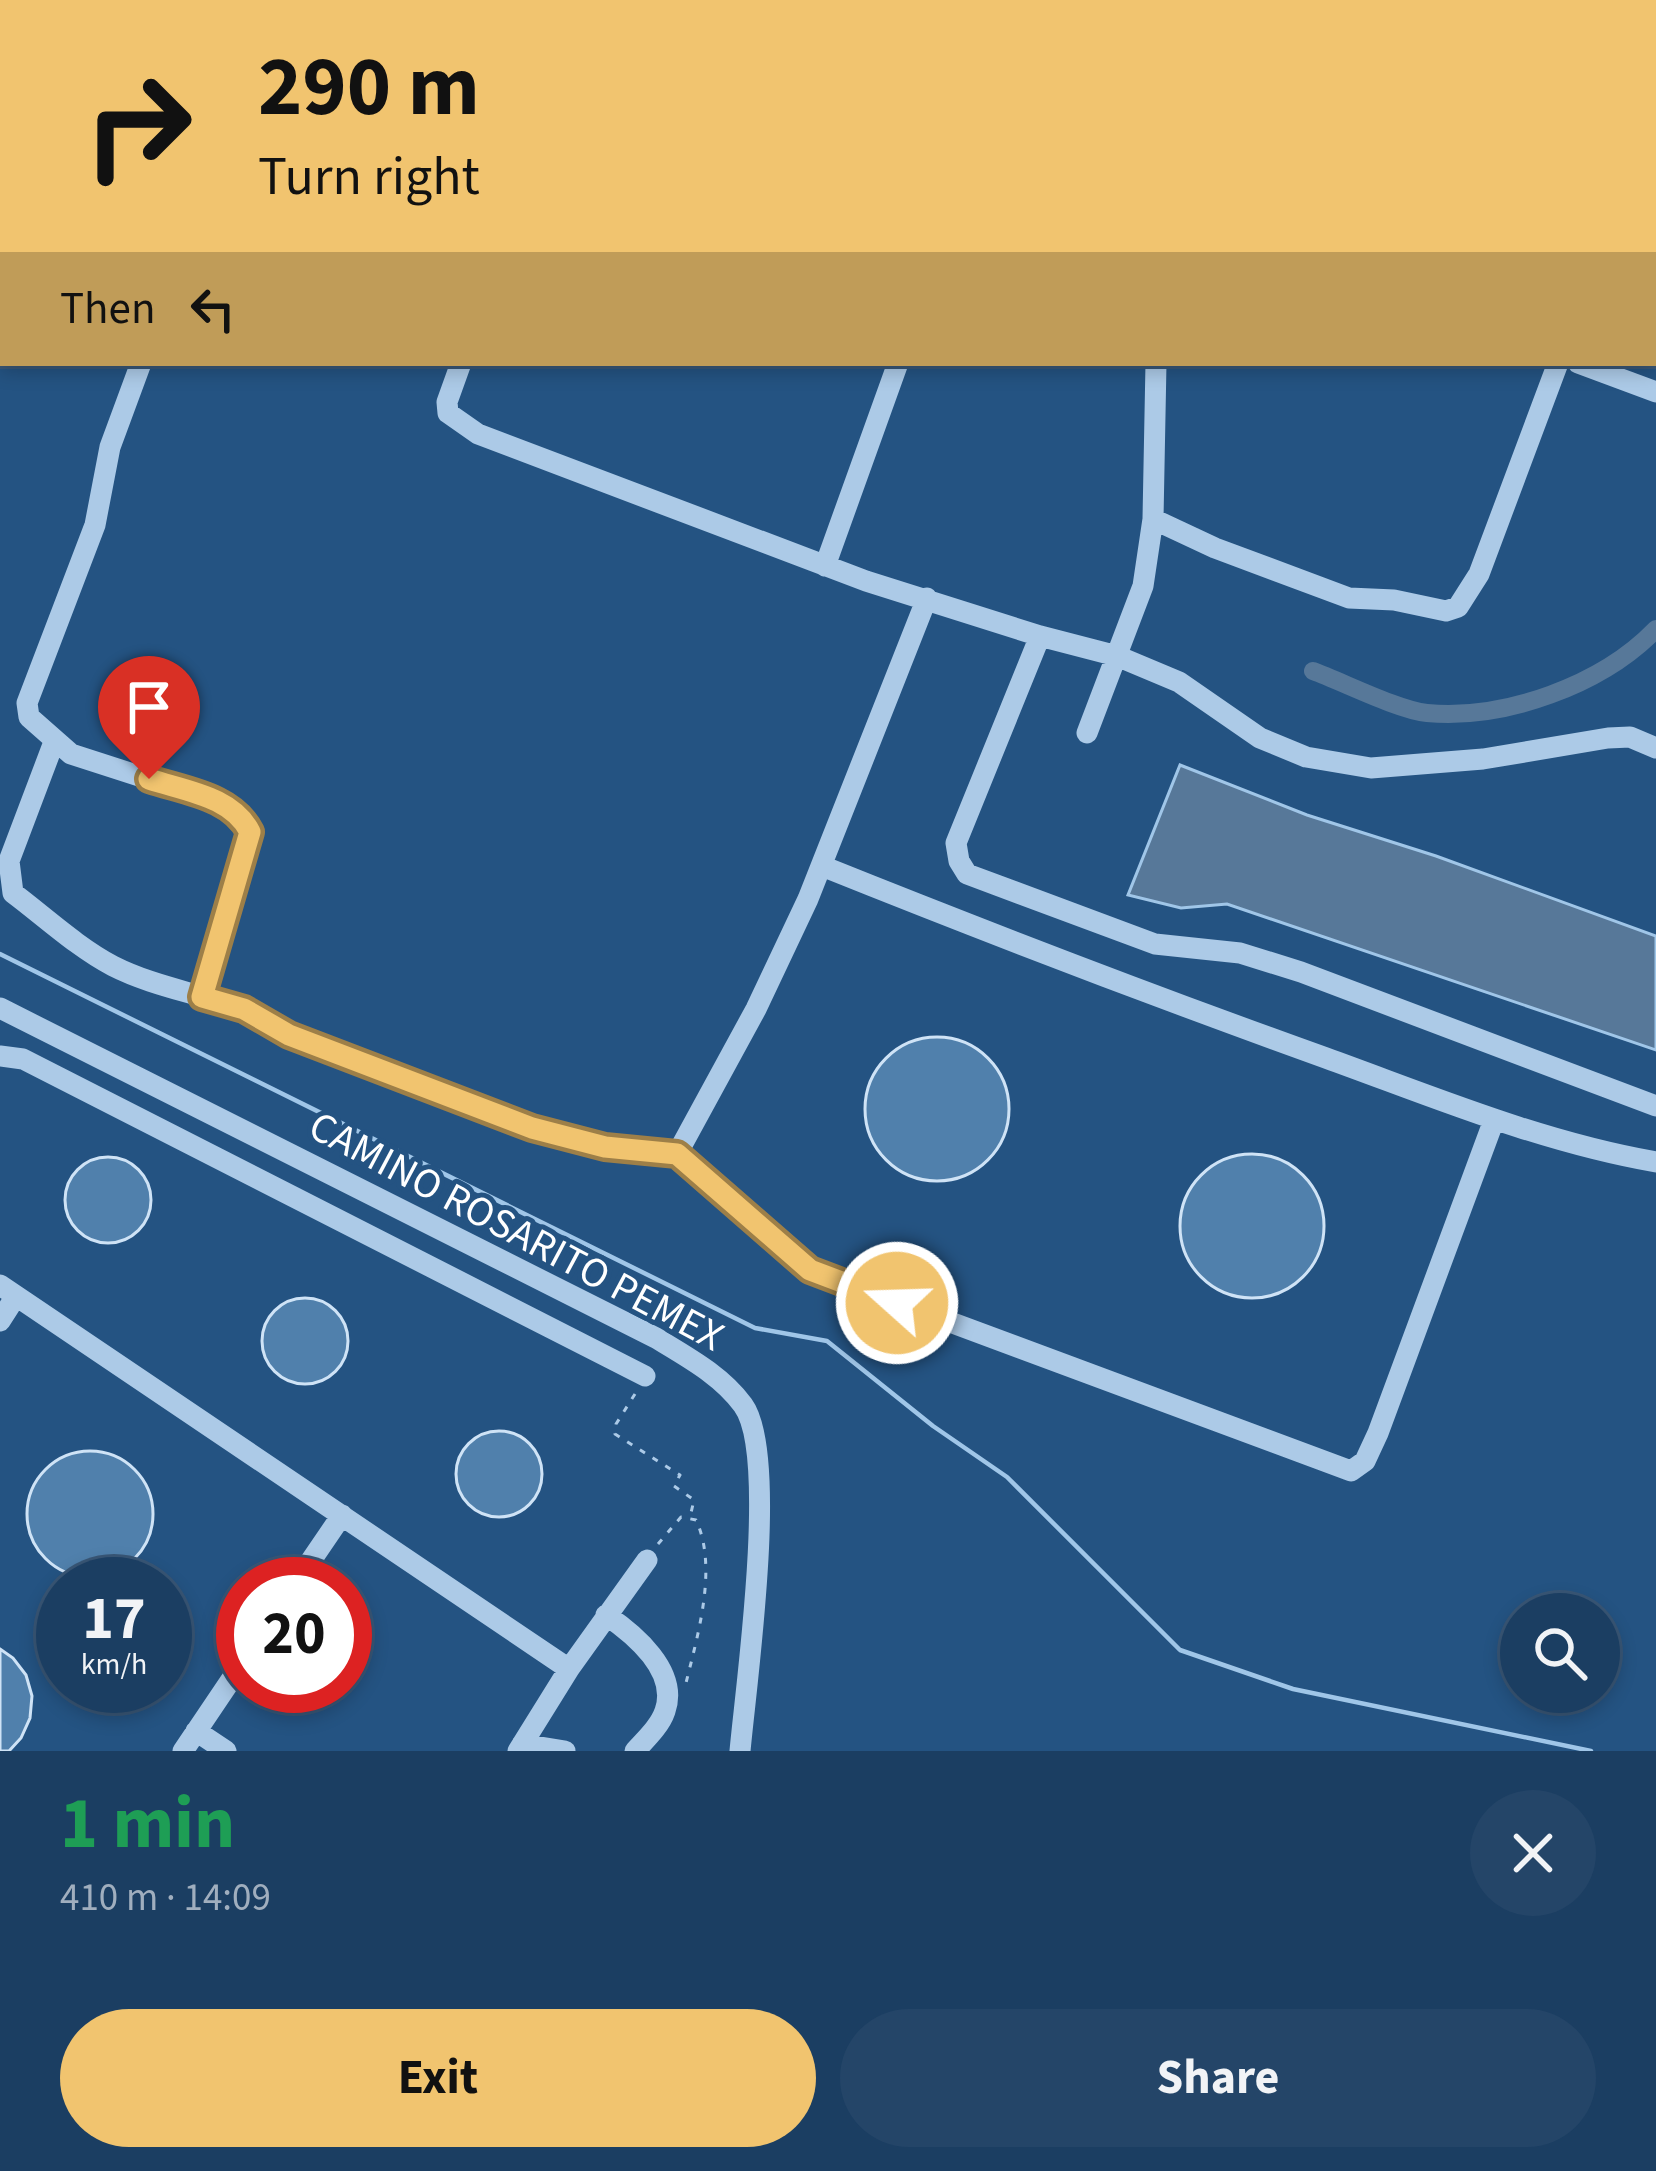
<!DOCTYPE html>
<meta charset="utf-8">
<style>
:root{--surface:#1b3e62;--page:#244568;--text:#f1f3f6;--muted:#a0aebe;--line:#395777;--accent:#f1c46f}
body{margin:0;font-family:"Source Sans 3",sans-serif;background:var(--page);color:var(--text);height:100vh;display:flex;flex-direction:column;font-size:45px;white-space:nowrap}
*{box-sizing:border-box;margin:0}
p{font-size:39px;color:var(--muted)}
.icon{flex:none;width:66px;height:66px;fill:none;stroke:currentColor;stroke-width:2;stroke-linecap:round;stroke-linejoin:round}
.map{position:relative;height:1751px;overflow:hidden}
.details{display:flex;flex-direction:column;background:var(--surface);flex:1}
.details>*{flex:none}
.guide{position:absolute;left:0px;top:0px;width:1656px;height:366px;box-shadow:0 6px 18px #0003,0 0 0 3px var(--line);background:#f1c46f;color:#111;overflow:hidden}
.fabs{position:absolute;left:1500px;top:1593px;display:grid;gap:24px}
.fabs a{display:grid;place-items:center;width:120px;height:120px;border-radius:50%;background:var(--surface);box-shadow:0 6px 18px #0003,0 0 0 3px var(--line);font-size:60px}
.speed{position:absolute;left:36px;top:1557px;display:flex;gap:24px;font-size:60px;font-weight:700;text-align:center}
.speed>*{display:grid;place-content:center;width:156px;height:156px;border-radius:50%;background:var(--surface);box-shadow:0 6px 18px #0003,0 0 0 3px var(--line);line-height:1}
.speed small{font-size:30px;font-weight:400}
.speed .limit{border:18px solid #d22;background:#fff;color:#111}
.pin{position:absolute;display:grid;place-items:center;width:102px;height:102px;color:#fff;margin:-123px -51px;border-radius:50% 50% 50% 0;rotate:-45deg;box-shadow:0 0 12px #0007}
.pin .icon{rotate:45deg}
.me{position:absolute;width:132px;margin:-66px;rotate:290deg;stroke-linejoin:round;filter:drop-shadow(0 0 9px #0008)}
.turn{display:flex;align-items:center;gap:42px;height:252px;padding:0 60px;font-size:54px}
.turn .icon{width:156px;height:156px;stroke-width:2.5}
.turn b{display:block;font-size:84px;line-height:102px}
.then{display:flex;align-items:center;height:114px;padding:0 60px;background:#0003;gap:24px;font-size:45px}
.round{display:grid;place-items:center;flex:none;width:126px;height:126px;border-radius:63px;background:var(--page)}
.headline{display:flex;align-items:center;justify-content:space-between;height:204px;padding:0 60px}
h1{font-size:72px;font-weight:700;line-height:90px;color:#1e9e55}
.cta{display:flex;gap:24px;margin-top:auto;padding:24px 60px}
.cta a{flex:1;height:138px;border-radius:72px;background:var(--accent);color:#111;font-size:48px;font-weight:700;line-height:138px;text-align:center}
.cta a+a{background:var(--page);color:var(--text)}
.map>svg:first-child{display:block}
.water{fill:#577899;stroke:#a0c6e8;stroke-width:3}
.lines{fill:none;stroke-linecap:round;stroke-linejoin:round}
.stream{stroke:#a0c6e8;stroke-width:4.5}
.canal{stroke:#577899;stroke-width:18}
.building{fill:#5080ac;stroke:#cfe3f6;stroke-width:3}
.path{stroke:#accae7;stroke-width:3;stroke-dasharray:6 9;stroke-linecap:butt}
.minor{stroke:#accae7;stroke-width:21}
.route-casing{stroke:#9d7f48;stroke-width:30}
.route{stroke:#f1c46f;stroke-width:21}
.labels{text-anchor:middle;stroke-width:10;stroke-linejoin:round;paint-order:stroke}
.street-label{font-size:42px;fill:#fff;stroke:#245382}
</style>
<div class="map">
<svg width="1656" height="1751" viewBox="0 0 1656 1751">
<rect width="100%" height="100%" fill="#245382"/>
<path class="water" d="M 1180,765 L 1307,815 L 1436,856 L 1656,936 L 1656,1050 L 1227,904 L 1181,908 L 1128,895 Z"/>
<g class="lines">
<path class="stream" d="M 0,954 L 755,1328 L 827,1341 L 933,1426 L 1007,1477 L 1180,1650 L 1293,1689 L 1591,1751"/>
<path class="canal" d="M 1313,671 C 1343,682 1398,710 1427,713 C 1505,720 1602,685 1656,629"/>
</g>
<path class="building" d="M865 1109a72 72 0 1 1 144 0a72 72 0 1 1-144 0Z
M1180 1226a72 72 0 1 1 144 0a72 72 0 1 1-144 0Z
M65 1200a43 43 0 1 1 86 0a43 43 0 1 1-86 0Z
M262 1341a43 43 0 1 1 86 0a43 43 0 1 1-86 0Z
M456 1474a43 43 0 1 1 86 0a43 43 0 1 1-86 0Z
M27 1514a63 63 0 1 1 126 0a63 63 0 1 1-126 0Z
M 0,1649 L 13,1658 L 26,1675 L 32,1696 L 30,1718 L 21,1738 L 9,1751 L 0,1751 Z"/>
<g class="lines">
<path class="path" d="M 635,1394 L 616,1424 L 615,1434 L 680,1475 L 674,1486 L 694,1500 L 690,1517
M 658,1544 L 681,1517 L 696,1520 C 718,1567 698,1634 686,1683"/>
<path class="minor" d="M 53,0 L 54,3
M 1015,0 L 1020,3
M 1183,0 L 1186,3
M 520,3 L 521,0
M 1202,3 L 1203,0
M 0,101 L 3,102
M 1653,110 L 1656,102
M 141,363 L 110,447 L 95,525 L 27,703 L 29,717 L 71,754 L 226,804 L 241,816 L 250,832 L 203,997
M 461,363 L 447,402 L 448,413 L 478,434 L 866,581 L 1040,636 L 1117,656 L 1179,682 L 1260,738 L 1306,757 L 1371,768 L 1483,759 L 1608,738 L 1630,737 L 1656,748
M 1578,363 L 1656,392
M 1153,519 L 1215,548 L 1349,598 L 1394,600 L 1446,611 L 1458,607 L 1479,574 L 1558,363
M 825,566 L 898,363
M 927,598 L 808,899 L 756,1009 L 677,1154 L 810,1270 L 1351,1471 L 1365,1461 L 1378,1433 L 1494,1120
M 1040,636 L 956,843 L 959,861 L 967,874 L 1155,944 L 1240,953 L 1301,972 L 1656,1106
M 1087,733 L 1143,586 L 1153,519 L 1156,363
M 54,742 L 9,861 L 13,893 C 45,917 77,947 113,966 C 170,995 236,996 289,1035 C 415,1083 541,1145 677,1154
M 822,866 C 989,933 1156,997 1326,1058 C 1434,1097 1541,1142 1656,1162
M 0,1008 L 656,1338 C 687,1357 721,1375 743,1405 C 779,1454 746,1684 740,1751
M 0,1056 L 23,1059 L 645,1376
M 0,1285 L 569,1669 L 518,1751
M 0,1321 L 16,1296
M 295,1584 L 342,1515
M 606,1615 C 634,1634 679,1671 665,1711 C 660,1726 646,1739 635,1751
M 569,1669 L 647,1560
M 196,1731 L 226,1751
M 522,1744 L 565,1751
M 183,1751 L 243,1662"/>
</g>
<g class="lines">
<defs>
<path id="route" d="M 149,779 C 185,791 232,796 250,832 L 202,997 L 244,1009 L 289,1035 L 532,1128 L 605,1147 L 677,1154 L 810,1270 L 897,1303"/>
</defs>
<use href="#route" class="route-casing"/>
<use href="#route" class="route"/>
</g>
<g class="labels">
<g class="street-label">
<text transform="translate(517 1230) rotate(28)" y="15">CAMINO ROSARITO PEMEX</text>
</g>
</g>
</svg>
<div class="fabs">
<a><svg class="icon" aria-label="search" viewBox="0 0 24 24"><circle cx="10" cy="10" r="6"/><path d="M15 15l6 6"/></svg></a>
</div>
<div class="speed"><div>17<small>km/h</small></div><div class="limit">20</div></div>
<div class="pin" style="left:149px;top:779px;background:#d93025"><svg class="icon" aria-label="arrive" viewBox="0 0 24 24"><path d="M6 21V4h12l-3 4 3 4H6"/></svg></div>
<svg class="me" style="left:897px;top:1303px" viewBox="-20 -20 40 40"><circle r="17" fill="#f1c46f" stroke="#fff" stroke-width="3"/><path d="M0-11L8 9 0 5-8 9z" fill="#fff"/></svg>
<div class="guide">
<div class="turn"><svg class="icon" aria-label="right" viewBox="0 0 24 24"><path d="M7 20v-9h11M14 6l5 5-5 5"/></svg><div><b>290 m</b>Turn right</div></div>
<div class="then">Then<svg class="icon" aria-label="left" viewBox="0 0 24 24"><path d="M17 20v-9H6M10 6l-5 5 5 5"/></svg></div>
</div>
</div>
<section class="details">
<div class="headline"><div><h1>1 min</h1><p>410 m · 14:09</p></div><a class="round"><svg class="icon" aria-label="close" viewBox="0 0 24 24"><path d="M6 6l12 12M18 6L6 18"/></svg></a></div>
<div class="cta"><a>Exit</a><a>Share</a></div>
</section>
